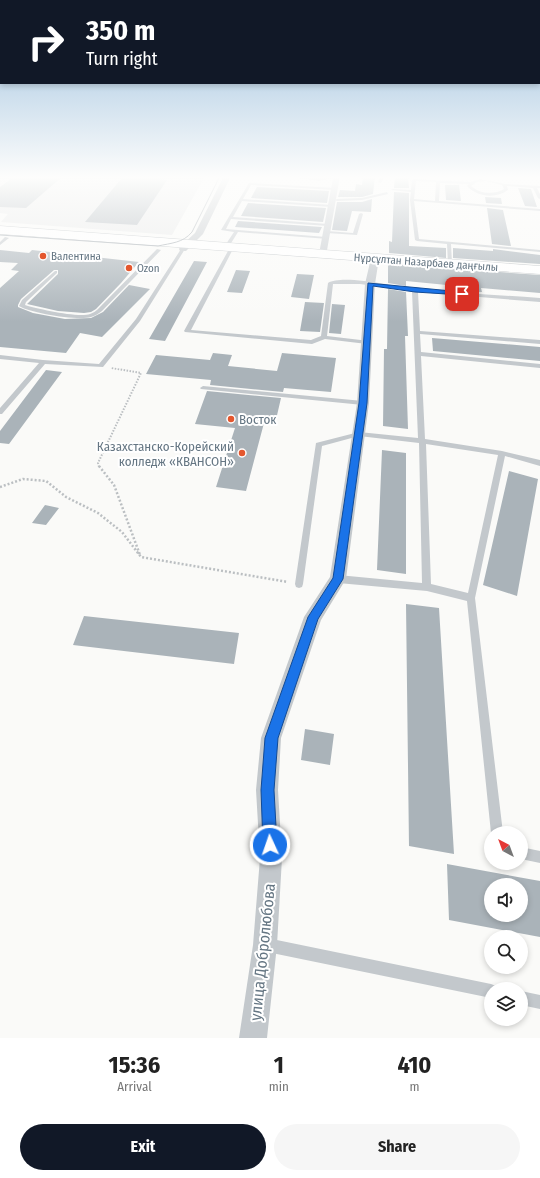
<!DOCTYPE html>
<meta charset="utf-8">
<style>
:root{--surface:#fff;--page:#f6f6f6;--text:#222;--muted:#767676;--accent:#111827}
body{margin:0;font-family:"Fira Sans Condensed",sans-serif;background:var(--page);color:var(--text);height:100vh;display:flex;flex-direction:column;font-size:15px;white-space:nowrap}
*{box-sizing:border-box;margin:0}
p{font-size:13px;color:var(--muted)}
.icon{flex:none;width:22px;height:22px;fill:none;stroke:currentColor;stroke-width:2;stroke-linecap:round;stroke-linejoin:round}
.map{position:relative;height:1038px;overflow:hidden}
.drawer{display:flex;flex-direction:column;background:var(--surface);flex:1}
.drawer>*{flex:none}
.banner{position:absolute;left:0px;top:0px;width:540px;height:84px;box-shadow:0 2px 6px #0003;background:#111827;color:#fff;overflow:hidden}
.needle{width:26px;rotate:319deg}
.fabs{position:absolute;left:484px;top:826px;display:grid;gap:8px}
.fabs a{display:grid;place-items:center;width:44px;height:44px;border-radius:50%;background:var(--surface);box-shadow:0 2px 6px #0003;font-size:20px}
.pin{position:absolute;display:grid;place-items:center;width:34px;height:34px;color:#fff;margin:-17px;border-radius:8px;box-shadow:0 2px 6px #0006}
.me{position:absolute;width:44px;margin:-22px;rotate:357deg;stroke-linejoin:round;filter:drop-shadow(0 0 3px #0008)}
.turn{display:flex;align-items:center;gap:14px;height:84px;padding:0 20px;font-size:18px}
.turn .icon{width:52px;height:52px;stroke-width:2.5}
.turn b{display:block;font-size:28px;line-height:34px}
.eta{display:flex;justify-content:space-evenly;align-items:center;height:68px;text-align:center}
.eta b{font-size:24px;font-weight:700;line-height:28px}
.primary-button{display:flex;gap:8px;margin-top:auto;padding:8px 20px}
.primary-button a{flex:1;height:46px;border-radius:24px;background:var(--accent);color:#fff;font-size:16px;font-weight:700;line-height:46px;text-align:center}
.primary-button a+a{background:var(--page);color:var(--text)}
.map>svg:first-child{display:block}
.built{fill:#e8e9e9}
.building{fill:#aab3b9;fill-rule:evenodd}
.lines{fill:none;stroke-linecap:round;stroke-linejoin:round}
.primary-casing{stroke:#b5babe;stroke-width:1}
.path-far1{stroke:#bbbfc2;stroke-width:2;stroke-dasharray:1.5 1.5;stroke-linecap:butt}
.path{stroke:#bbbfc2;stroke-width:2.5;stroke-dasharray:2 2;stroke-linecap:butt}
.service{fill:#c3c8cc;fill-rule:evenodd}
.minor{fill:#c3c8cc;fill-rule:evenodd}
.primary{fill:#fff;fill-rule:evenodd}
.tram{stroke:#a2aab0;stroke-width:1}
.route{fill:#1a73e8;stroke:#114b97}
.poi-dot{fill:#e4572e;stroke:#fff;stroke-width:1.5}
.labels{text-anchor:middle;stroke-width:4;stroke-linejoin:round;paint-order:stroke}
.far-poi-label{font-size:11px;fill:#657683;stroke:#fff;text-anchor:start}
.far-street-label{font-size:11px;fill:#657683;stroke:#fff}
.poi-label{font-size:13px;fill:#657683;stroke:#fff;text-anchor:start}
.near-street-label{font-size:16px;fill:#657683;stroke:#fff}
</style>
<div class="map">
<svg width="540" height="1038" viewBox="0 0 540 1038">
<rect width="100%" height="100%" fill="#fafaf8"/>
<path class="built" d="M 0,176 L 205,176 L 172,235 L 1,222 L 8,214 L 0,213 Z"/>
<path class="building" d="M 15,176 L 63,176 L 26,208 L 0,207 L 0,187 Z
M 363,176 L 375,176 L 373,194 L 362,197 L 338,197 L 340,190 L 355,191 L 356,184 L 362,185 Z
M 395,176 L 408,176 L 409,188 L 394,188 Z
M 122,178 L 167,180 L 137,225 L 85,222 Z
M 445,185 L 459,185 L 461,201 L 446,200 Z
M 257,187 L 329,191 L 327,203 L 251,198 Z
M 518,188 L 531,189 L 537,207 L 525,206 Z
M 394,192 L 409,193 L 409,246 L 446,248 L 446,258 L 389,253 L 389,241 L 392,242 Z
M 485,197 L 501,198 L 502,204 L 486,203 Z
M 372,199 L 371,212 L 352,211 L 347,231 L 332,230 L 337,202 L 362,202 Z
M 248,203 L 326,208 L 323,222 L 241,216 Z
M 487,208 L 503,210 L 511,246 L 492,244 Z
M 238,221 L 322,227 L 319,233 L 235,227 Z
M 453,248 L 493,251 L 493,249 L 540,255 L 540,264 L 453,258 Z
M 0,250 L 29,253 L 32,250 L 139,262 L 121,283 L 96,309 L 91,312 L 84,313 L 58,311 L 27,304 L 58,274 L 58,270 L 54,270 L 21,299 L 18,305 L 18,307 L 33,313 L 65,319 L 91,318 L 103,312 L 129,285 L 150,289 L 102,337 L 80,333 L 66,353 L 0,347 L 0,288 L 19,271 L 11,270 L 18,263 L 0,262 Z
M 194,261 L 207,262 L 165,341 L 149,339 Z
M 388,264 L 540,275 L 540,293 L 481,288 L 482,292 L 458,291 L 457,286 L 406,281 L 406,286 L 388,283 Z
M 236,270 L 250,271 L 242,293 L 227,292 Z
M 297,274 L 314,275 L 309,299 L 291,297 Z
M 388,289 L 406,292 L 408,336 L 405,336 L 408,429 L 383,426 L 384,349 L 387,349 Z
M 305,302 L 324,303 L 320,332 L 300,331 Z
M 332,304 L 345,305 L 341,334 L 329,333 Z
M 432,338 L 540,347 L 540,361 L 433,351 Z
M 213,353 L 232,355 L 228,366 L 277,371 L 282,353 L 336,358 L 331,392 L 284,388 L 283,392 L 210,385 L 211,380 L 146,374 L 156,355 L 210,360 Z
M 46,370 L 62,372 L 9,444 L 0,443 L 0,431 Z
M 207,391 L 281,398 L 275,424 L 264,423 L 246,491 L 216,487 L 235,428 L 195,424 Z
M 382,450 L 406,453 L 406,574 L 377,570 Z
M 509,471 L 538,479 L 517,596 L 483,585 Z
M 45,505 L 59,508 L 46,525 L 32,523 Z
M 406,604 L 439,608 L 454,854 L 409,846 Z
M 84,616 L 239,633 L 234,664 L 73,645 Z
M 305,729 L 334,734 L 330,765 L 301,760 Z
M 447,864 L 540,881 L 540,937 L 449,920 ZM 491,885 L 521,885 L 521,915 L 491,915 Z"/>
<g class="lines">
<defs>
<path id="primary" d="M 0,226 L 540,266 L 540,274 L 0,234 Z"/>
</defs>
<use href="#primary" class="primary-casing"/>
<path class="path-far1" d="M 99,467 L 98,463 L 141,373 L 111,368"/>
<path class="path" d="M 99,466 L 114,485 L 140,555
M 0,487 L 23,479 L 46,481 L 66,497 L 98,513 L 122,532 L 141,557 L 288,582"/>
<path class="service" d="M 380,176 L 384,176 L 382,182 L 380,183 L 378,182 Z
M 414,179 L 470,182 L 480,179 L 505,184 L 540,186 L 540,188 L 537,188 L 540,194 L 540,199 L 538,198 L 533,188 L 507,186 L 508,190 C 496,199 477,197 467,186 L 469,184 L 440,183 L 439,201 L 540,209 L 540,211 L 414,201 L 419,239 L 540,250 L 540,252 L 451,244 L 452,263 L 448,264 L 447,244 L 417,241 L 415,240 L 410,200 L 411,192 L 391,190 L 393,189 L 411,190 L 412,180 ZM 416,181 L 436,182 L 435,201 L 414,199 ZM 486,181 L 502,185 L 504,189 C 494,195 480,194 471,186 L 477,182 Z
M 249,183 L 335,188 L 337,189 L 335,190 L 251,185 L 243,199 L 332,205 L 334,206 L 332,207 L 242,201 L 233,217 L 328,224 L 330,225 L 328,226 L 231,219 L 226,229 L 326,237 L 328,238 L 328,239 L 238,232 L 228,248 L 224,248 L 224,247 L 234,232 L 221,230 Z
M 387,192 L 388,194 L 362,200 L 337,201 L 335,200 L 337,199 L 362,198 Z
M 361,213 L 363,214 L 357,235 L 327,233 L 325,232 L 327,231 L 353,233 L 359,214 Z
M 5,237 L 9,238 L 0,245 L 0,242 Z
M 183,248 L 185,249 L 140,321 L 103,367 L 45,364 L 2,414 L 0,414 L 0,408 L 39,363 L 0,359 L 0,355 L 43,360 L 99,364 L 136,319 L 181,249 Z
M 157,249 L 161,250 L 102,311 C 98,314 95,316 91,317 C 78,321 30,313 19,306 L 22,300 L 55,271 L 57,271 L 57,273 L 26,302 L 25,305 C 38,309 78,318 90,314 C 93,313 96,311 98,309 Z
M 230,250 L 232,251 L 191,330 L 311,340 L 321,336 L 328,283 C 343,274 397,287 416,289 C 457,293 499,295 540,298 L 540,302 L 418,292 L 420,331 L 540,340 L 540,344 L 420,334 L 421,352 L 540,364 L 540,368 L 421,356 L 425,439 L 502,451 L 540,460 L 540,466 L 505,456 L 475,598 L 503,833 L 491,833 L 467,601 L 427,591 L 338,583 L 335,582 L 334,579 L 335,576 L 338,575 L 422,583 L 419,443 L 359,436 L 322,446 L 303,584 L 302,587 L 299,588 L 296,587 L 295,584 L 316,443 L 359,432 L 418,438 L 412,291 L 360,284 L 333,284 L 327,336 L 369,341 L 369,343 L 367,344 L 325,339 L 312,344 L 185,332 L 184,331 L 228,251 ZM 426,444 L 498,455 L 468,593 L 431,584 Z
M 203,386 L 363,401 L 366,403 L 363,405 L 201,389 L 200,388 Z
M 521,847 L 540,851 L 540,863 L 521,859 Z
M 267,938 L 491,984 L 496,986 L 497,989 L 491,989 L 491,998 L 267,952 L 262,950 L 260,945 L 262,940 Z
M 521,991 L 540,995 L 540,1009 L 521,1005 Z"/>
<path class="minor" d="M 224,176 L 231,176 L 203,234 L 186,251 L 180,251 L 179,249 L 180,247 L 195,233 Z
M 286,176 L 340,176 L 326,256 L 320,256 L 319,254 L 333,178 L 319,181 Z
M 375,255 L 379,258 L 375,284 L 369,403 L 346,579 L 321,620 L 281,738 L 278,790 L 282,858 L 277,945 L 267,1038 L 239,1038 L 253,945 L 260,858 L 256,790 L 261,738 L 304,617 L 330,577 L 357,403 L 365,284 L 371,258 Z"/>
<use href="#primary" class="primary"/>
<path class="tram" d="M 302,176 L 312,176
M 0,235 L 158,246 C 171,243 183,243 192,232 L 220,176"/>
</g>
<linearGradient id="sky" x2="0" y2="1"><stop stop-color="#96bcdc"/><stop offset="0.55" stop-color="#fdfdfc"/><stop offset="1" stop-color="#fdfdfc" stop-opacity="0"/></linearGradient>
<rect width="540" height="322" fill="url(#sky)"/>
<path class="route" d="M 368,283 L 462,292 L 465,294 L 462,295 L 415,292 L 373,286 L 367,403 L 343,579 L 318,619 L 278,738 L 274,790 L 277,845 L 275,850 L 270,852 L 265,850 L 263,845 L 261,790 L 265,738 L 308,617 L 333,578 L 359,403 Z"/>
<g class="poi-dot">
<circle cx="43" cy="256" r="4"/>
<circle cx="129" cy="268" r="4"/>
<circle cx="231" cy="419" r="4"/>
<circle cx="242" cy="453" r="4"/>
</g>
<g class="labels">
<g class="far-poi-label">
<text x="51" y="260">Валентина</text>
<text x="137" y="272">Ozon</text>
</g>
<g class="far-street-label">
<text transform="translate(426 262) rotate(4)" y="4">Нұрсұлтан Назарбаев даңғылы</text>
</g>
<g class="poi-label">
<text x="239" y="424">Восток</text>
<text x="234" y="451" text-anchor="end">Казахстанско-Корейский<tspan x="234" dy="15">колледж «КВАНСОН»</tspan></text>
</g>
<g class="near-street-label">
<text transform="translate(262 952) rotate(-84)" y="6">улица Добролюбова</text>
</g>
</g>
</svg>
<div class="fabs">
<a><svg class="needle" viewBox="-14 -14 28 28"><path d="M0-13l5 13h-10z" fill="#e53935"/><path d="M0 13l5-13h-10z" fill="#767676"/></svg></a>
<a><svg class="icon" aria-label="sound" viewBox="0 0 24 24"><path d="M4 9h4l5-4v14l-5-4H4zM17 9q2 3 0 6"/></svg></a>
<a><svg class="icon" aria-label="search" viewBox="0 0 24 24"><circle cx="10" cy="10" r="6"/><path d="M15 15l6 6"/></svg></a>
<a><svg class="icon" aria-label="layers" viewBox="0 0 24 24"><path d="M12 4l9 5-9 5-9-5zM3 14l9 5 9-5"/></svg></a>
</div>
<div class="pin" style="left:462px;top:294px;background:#d93025"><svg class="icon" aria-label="arrive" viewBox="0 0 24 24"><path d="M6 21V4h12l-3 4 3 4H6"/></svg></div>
<svg class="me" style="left:270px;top:845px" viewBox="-20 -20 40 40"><circle r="17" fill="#1a73e8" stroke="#fff" stroke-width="3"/><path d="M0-11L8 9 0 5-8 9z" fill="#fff"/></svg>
<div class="banner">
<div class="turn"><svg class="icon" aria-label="right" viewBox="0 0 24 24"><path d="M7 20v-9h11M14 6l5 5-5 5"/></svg><div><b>350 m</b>Turn right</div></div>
</div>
</div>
<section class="drawer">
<div class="eta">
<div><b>15:36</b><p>Arrival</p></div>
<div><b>1</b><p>min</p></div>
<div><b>410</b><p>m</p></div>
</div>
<div class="primary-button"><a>Exit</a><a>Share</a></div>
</section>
